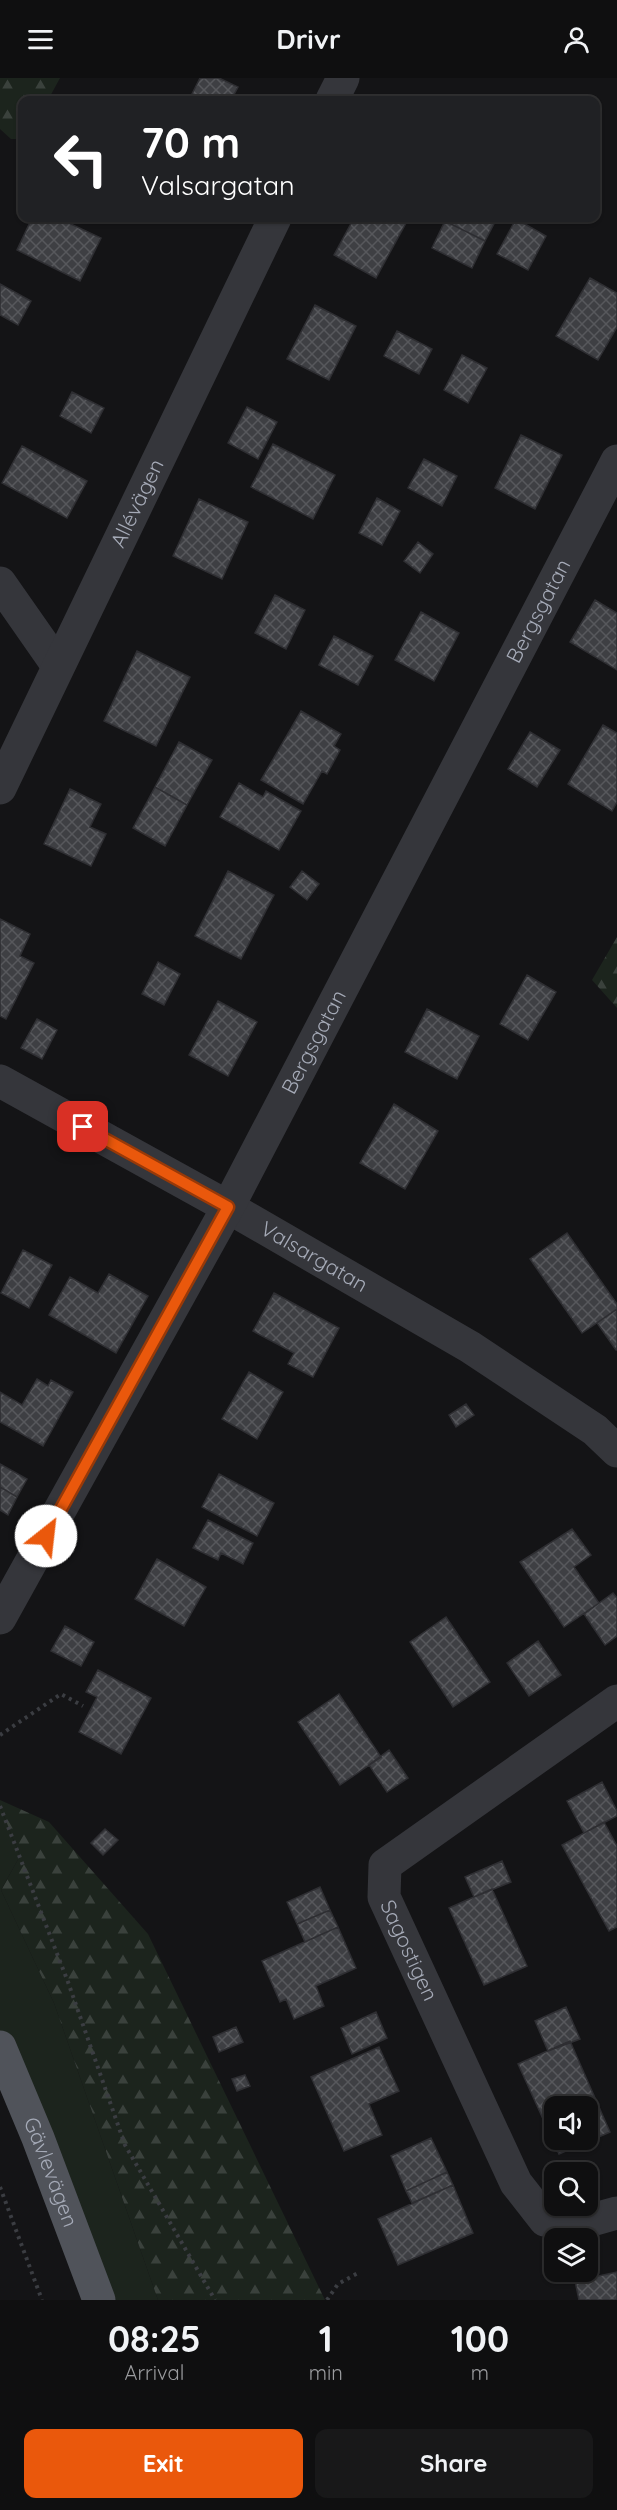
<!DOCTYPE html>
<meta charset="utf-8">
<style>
:root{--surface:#0f0f10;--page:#181819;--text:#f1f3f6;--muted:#9b9c9f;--line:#2f2f30;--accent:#ea580c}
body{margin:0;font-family:Quicksand,sans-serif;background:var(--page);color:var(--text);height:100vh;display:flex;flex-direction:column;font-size:22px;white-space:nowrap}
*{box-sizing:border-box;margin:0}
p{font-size:20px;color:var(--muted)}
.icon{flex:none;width:33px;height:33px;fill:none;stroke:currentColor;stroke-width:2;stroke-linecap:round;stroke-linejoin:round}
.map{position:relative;height:2222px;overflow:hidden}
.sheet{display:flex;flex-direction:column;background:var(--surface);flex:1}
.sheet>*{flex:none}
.guide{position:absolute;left:18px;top:18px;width:582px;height:126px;border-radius:12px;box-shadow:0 2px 4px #0004,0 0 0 2px var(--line);background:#202124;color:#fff;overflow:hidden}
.tools{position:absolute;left:544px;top:2018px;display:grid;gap:12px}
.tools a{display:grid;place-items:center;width:54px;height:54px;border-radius:12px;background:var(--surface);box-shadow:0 2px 4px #0004,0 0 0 2px var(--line);font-size:30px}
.pin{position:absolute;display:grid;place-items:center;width:51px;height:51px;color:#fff;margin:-26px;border-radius:12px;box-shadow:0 3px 9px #0006}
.me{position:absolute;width:66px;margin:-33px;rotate:29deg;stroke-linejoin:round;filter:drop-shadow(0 0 4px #0008)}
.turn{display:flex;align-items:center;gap:21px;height:126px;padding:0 24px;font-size:27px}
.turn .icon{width:78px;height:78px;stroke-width:2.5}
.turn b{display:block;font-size:42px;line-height:51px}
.eta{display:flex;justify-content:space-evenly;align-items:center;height:102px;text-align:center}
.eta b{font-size:36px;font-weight:800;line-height:42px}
.cta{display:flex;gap:12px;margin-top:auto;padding:12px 24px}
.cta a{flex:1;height:69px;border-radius:12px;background:var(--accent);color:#fff;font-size:24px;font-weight:800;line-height:69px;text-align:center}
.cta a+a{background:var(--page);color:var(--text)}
header{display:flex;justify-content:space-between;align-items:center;height:78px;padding:0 24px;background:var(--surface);font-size:27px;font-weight:800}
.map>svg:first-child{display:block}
.grass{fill:#1c241d}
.forest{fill:url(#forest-firs)}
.building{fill:url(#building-cross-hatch);stroke:#2e2e32;stroke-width:1.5;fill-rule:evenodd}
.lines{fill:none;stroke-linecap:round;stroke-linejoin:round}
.path{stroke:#3b3d42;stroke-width:4;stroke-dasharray:3 4.5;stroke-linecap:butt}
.minor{stroke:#35363b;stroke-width:33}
.major{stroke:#50535a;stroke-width:33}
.route-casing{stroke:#983908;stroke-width:15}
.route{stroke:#ea580c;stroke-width:10}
.labels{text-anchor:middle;stroke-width:4.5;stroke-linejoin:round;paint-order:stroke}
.street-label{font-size:21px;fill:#a5aab7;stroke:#0f0f11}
</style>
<header><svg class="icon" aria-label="menu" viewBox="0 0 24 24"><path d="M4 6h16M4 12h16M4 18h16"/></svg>Drivr<svg class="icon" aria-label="person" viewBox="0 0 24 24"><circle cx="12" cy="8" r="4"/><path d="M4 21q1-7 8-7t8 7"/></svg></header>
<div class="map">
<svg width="617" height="2222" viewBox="0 0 617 2222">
<defs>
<pattern id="forest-firs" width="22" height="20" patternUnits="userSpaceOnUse" patternTransform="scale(1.5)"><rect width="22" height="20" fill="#1c241d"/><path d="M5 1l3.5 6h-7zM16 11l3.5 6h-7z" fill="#3a413c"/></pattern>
<pattern id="building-cross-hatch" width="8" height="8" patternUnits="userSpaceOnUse" patternTransform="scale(1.5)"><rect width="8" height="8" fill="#3e3f43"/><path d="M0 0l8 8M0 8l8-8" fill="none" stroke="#57585c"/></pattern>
</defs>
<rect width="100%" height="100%" fill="#141416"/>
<path class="grass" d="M 0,1728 L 20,1778 L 1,1812 L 54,1925 L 158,2222 L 99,2222 L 0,1969 Z"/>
<path class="forest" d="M 0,0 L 60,0 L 48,22 L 22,22 L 22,61 L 11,61 L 0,51 Z
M 617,859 L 617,930 L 592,902 Z
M 0,1722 L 49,1744 L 148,1856 L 325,2222 L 158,2222 L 54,1925 L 1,1812 L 20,1778 L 0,1728 Z"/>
<path class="building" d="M 200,0 L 219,0 L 238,9 L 231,22 L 189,22 Z
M 32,140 L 58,140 L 101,160 L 80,203 L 17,172 Z
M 354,140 L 395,140 L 406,145 L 376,200 L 334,177 Z
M 446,140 L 497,140 L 485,163 L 445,143 Z
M 516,141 L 546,158 L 528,192 L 497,176 Z
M 445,143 L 485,163 L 472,190 L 432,170 Z
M 590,200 L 617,215 L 617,249 L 598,282 L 556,258 Z
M 0,206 L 31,223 L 18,247 L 0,237 Z
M 315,227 L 356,248 L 329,302 L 287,281 Z
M 397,253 L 432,271 L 419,296 L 384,278 Z
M 462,277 L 487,290 L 468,325 L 444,312 Z
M 72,314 L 104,330 L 91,355 L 60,338 Z
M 247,329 L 277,344 L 258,381 L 228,365 Z
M 521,357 L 562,377 L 535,431 L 495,410 Z
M 273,366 L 335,397 L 313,441 L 251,409 Z
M 22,368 L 87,403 L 67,440 L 2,405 Z
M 424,381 L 457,398 L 442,428 L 408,410 Z
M 377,420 L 400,433 L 382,467 L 359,455 Z
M 199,421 L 248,444 L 222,501 L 173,478 Z
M 418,464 L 433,476 L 420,495 L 404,483 Z
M 275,517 L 305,532 L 286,571 L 255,555 Z
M 595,522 L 617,535 L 617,592 L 570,564 Z
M 421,534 L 459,555 L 434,603 L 395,582 Z
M 334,558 L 373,578 L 358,607 L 319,587 Z
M 137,573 L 190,599 L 156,668 L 104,643 Z
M 301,633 L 341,656 L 334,668 L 340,672 L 327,696 L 322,693 L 303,726 L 261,702 Z
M 603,647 L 617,655 L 617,724 L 612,733 L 568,706 Z
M 530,654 L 560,672 L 537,709 L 508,691 Z
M 179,664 L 212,682 L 187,727 L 155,709 Z
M 239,705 L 263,719 L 266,713 L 301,733 L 279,772 L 220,739 Z
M 155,709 L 187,727 L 165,768 L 133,750 Z
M 70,711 L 101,726 L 90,749 L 106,756 L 91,788 L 44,766 Z
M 228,793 L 274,817 L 241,881 L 195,858 Z
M 302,793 L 319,806 L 307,822 L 290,809 Z
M 0,841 L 30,856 L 20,878 L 34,885 L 6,941 L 0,938 Z
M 158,884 L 180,896 L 164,927 L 142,916 Z
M 527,897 L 556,914 L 528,962 L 500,946 Z
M 218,923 L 257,944 L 228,998 L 189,977 Z
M 427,931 L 479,958 L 457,1001 L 405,974 Z
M 37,941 L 57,952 L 42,981 L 21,970 Z
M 394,1026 L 438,1053 L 405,1111 L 360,1085 Z
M 567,1155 L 617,1226 L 617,1231 L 582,1255 L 530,1181 Z
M 23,1172 L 52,1187 L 29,1230 L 1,1215 Z
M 109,1196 L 148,1218 L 116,1275 L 49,1237 L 70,1199 L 98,1215 Z
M 274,1215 L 339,1250 L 313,1299 L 288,1286 L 294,1275 L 253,1253 Z
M 617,1231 L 617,1272 L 616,1272 L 597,1245 Z
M 249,1294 L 283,1314 L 257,1361 L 222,1341 Z
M 37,1301 L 48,1308 L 51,1302 L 73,1314 L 43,1368 L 0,1344 L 0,1314 L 22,1327 Z
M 466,1326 L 474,1337 L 456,1349 L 449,1337 Z
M 0,1386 L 27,1401 L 17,1419 L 0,1409 Z
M 219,1396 L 274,1425 L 257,1458 L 202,1429 Z
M 0,1409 L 17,1419 L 8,1437 L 0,1432 Z
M 208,1442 L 253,1465 L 243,1486 L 221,1475 L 218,1482 L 193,1470 Z
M 572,1451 L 591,1477 L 574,1489 L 599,1525 L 564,1549 L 520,1484 Z
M 157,1481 L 206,1509 L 184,1548 L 135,1521 Z
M 613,1515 L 617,1520 L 617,1558 L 605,1567 L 584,1536 Z
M 446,1539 L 490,1604 L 453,1629 L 410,1564 Z
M 65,1548 L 94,1564 L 81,1588 L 51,1573 Z
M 538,1563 L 561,1597 L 529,1618 L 507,1585 Z
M 98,1592 L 151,1620 L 121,1676 L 79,1654 L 97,1619 L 86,1614 Z
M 339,1616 L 381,1679 L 340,1707 L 298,1644 Z
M 389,1672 L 408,1700 L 387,1714 L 369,1687 Z
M 602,1704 L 617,1733 L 617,1738 L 584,1755 L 567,1723 Z
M 604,1744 L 617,1768 L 617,1849 L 609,1853 L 562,1767 Z
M 105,1751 L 118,1762 L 103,1777 L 91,1765 Z
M 502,1783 L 511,1804 L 474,1819 L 465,1799 Z
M 320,1809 L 330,1832 L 297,1846 L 287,1824 Z
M 492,1811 L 527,1888 L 484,1907 L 449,1830 Z
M 330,1832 L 338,1849 L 305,1864 L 297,1846 Z
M 338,1849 L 356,1890 L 316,1908 L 324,1928 L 294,1941 L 286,1921 L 280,1924 L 262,1883 Z
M 566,1929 L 580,1961 L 548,1973 L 535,1943 Z
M 376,1934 L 387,1960 L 352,1976 L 341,1950 Z
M 236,1949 L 243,1964 L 219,1974 L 213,1959 Z
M 570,1963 L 610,2054 L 559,2076 L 518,1986 ZM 555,2028 L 588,2028 L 588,2061 L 555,2061 Z
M 379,1969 L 399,2013 L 369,2026 L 382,2057 L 344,2073 L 311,1999 Z
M 245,1997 L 250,2008 L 237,2013 L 232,2001 Z
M 431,2060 L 447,2094 L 406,2113 L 391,2078 Z
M 447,2094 L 453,2107 L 412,2125 L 406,2113 Z
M 453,2107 L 473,2155 L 398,2187 L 378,2141 Z
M 617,2194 L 617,2222 L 579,2222 L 575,2203 Z"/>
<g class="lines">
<path class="path" d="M 0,1657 L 61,1616 L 83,1628
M 0,1728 L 68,1904 L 125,2067 L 215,2222
M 0,2109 L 42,2222
M 327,2222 L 338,2206 L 358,2195"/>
<g class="minor">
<path d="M 332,22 L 343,0"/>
<path d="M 0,505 L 58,588"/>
<path id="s1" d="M 0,710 L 275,140"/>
<path id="s2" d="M 0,1003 L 228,1129 L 470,1269 L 595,1352 L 617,1373"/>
<path id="s3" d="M 0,1540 L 228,1129 L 617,383"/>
<path id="s4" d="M 617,1623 L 385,1787 L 384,1819 L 516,2105 L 545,2142 L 595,2141 L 617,2135"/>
</g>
<path class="major" id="s5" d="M 0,1969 L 38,2060 L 99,2222"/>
</g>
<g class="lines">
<defs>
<path id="route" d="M 46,1458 L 228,1129 L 83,1049"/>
</defs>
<use href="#route" class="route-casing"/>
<use href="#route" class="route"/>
</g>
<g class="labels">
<g class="street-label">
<text dy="7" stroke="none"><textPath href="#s1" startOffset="316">Allévägen</textPath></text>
<text dy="7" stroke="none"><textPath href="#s3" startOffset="1142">Bergsgatan</textPath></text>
<text dy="7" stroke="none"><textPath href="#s3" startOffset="656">Bergsgatan</textPath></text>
<text dy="7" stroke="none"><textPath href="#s2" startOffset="360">Valsargatan</textPath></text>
<text dy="7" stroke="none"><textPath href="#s4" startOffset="375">Sagostigen</textPath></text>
<text dy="7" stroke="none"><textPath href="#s5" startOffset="135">Gävlevägen</textPath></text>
</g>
</g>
</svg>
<div class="tools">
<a><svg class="icon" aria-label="sound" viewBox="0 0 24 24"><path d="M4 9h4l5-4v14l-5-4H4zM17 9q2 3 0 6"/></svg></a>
<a><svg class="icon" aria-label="search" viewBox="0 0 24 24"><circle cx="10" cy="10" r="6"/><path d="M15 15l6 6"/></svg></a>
<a><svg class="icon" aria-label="layers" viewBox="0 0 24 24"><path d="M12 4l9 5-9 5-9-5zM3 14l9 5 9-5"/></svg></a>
</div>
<div class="pin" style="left:83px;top:1049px;background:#d93025"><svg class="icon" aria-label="arrive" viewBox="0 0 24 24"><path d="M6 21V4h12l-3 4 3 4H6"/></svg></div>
<svg class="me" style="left:46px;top:1458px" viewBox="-20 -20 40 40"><circle r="19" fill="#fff"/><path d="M0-13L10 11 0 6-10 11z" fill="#ea580c"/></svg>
<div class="guide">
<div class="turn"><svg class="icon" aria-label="left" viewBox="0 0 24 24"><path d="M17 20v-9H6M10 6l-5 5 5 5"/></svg><div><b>70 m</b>Valsargatan</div></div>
</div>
</div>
<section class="sheet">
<div class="eta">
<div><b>08:25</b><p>Arrival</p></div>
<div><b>1</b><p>min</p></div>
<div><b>100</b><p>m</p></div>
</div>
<div class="cta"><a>Exit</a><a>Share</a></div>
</section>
